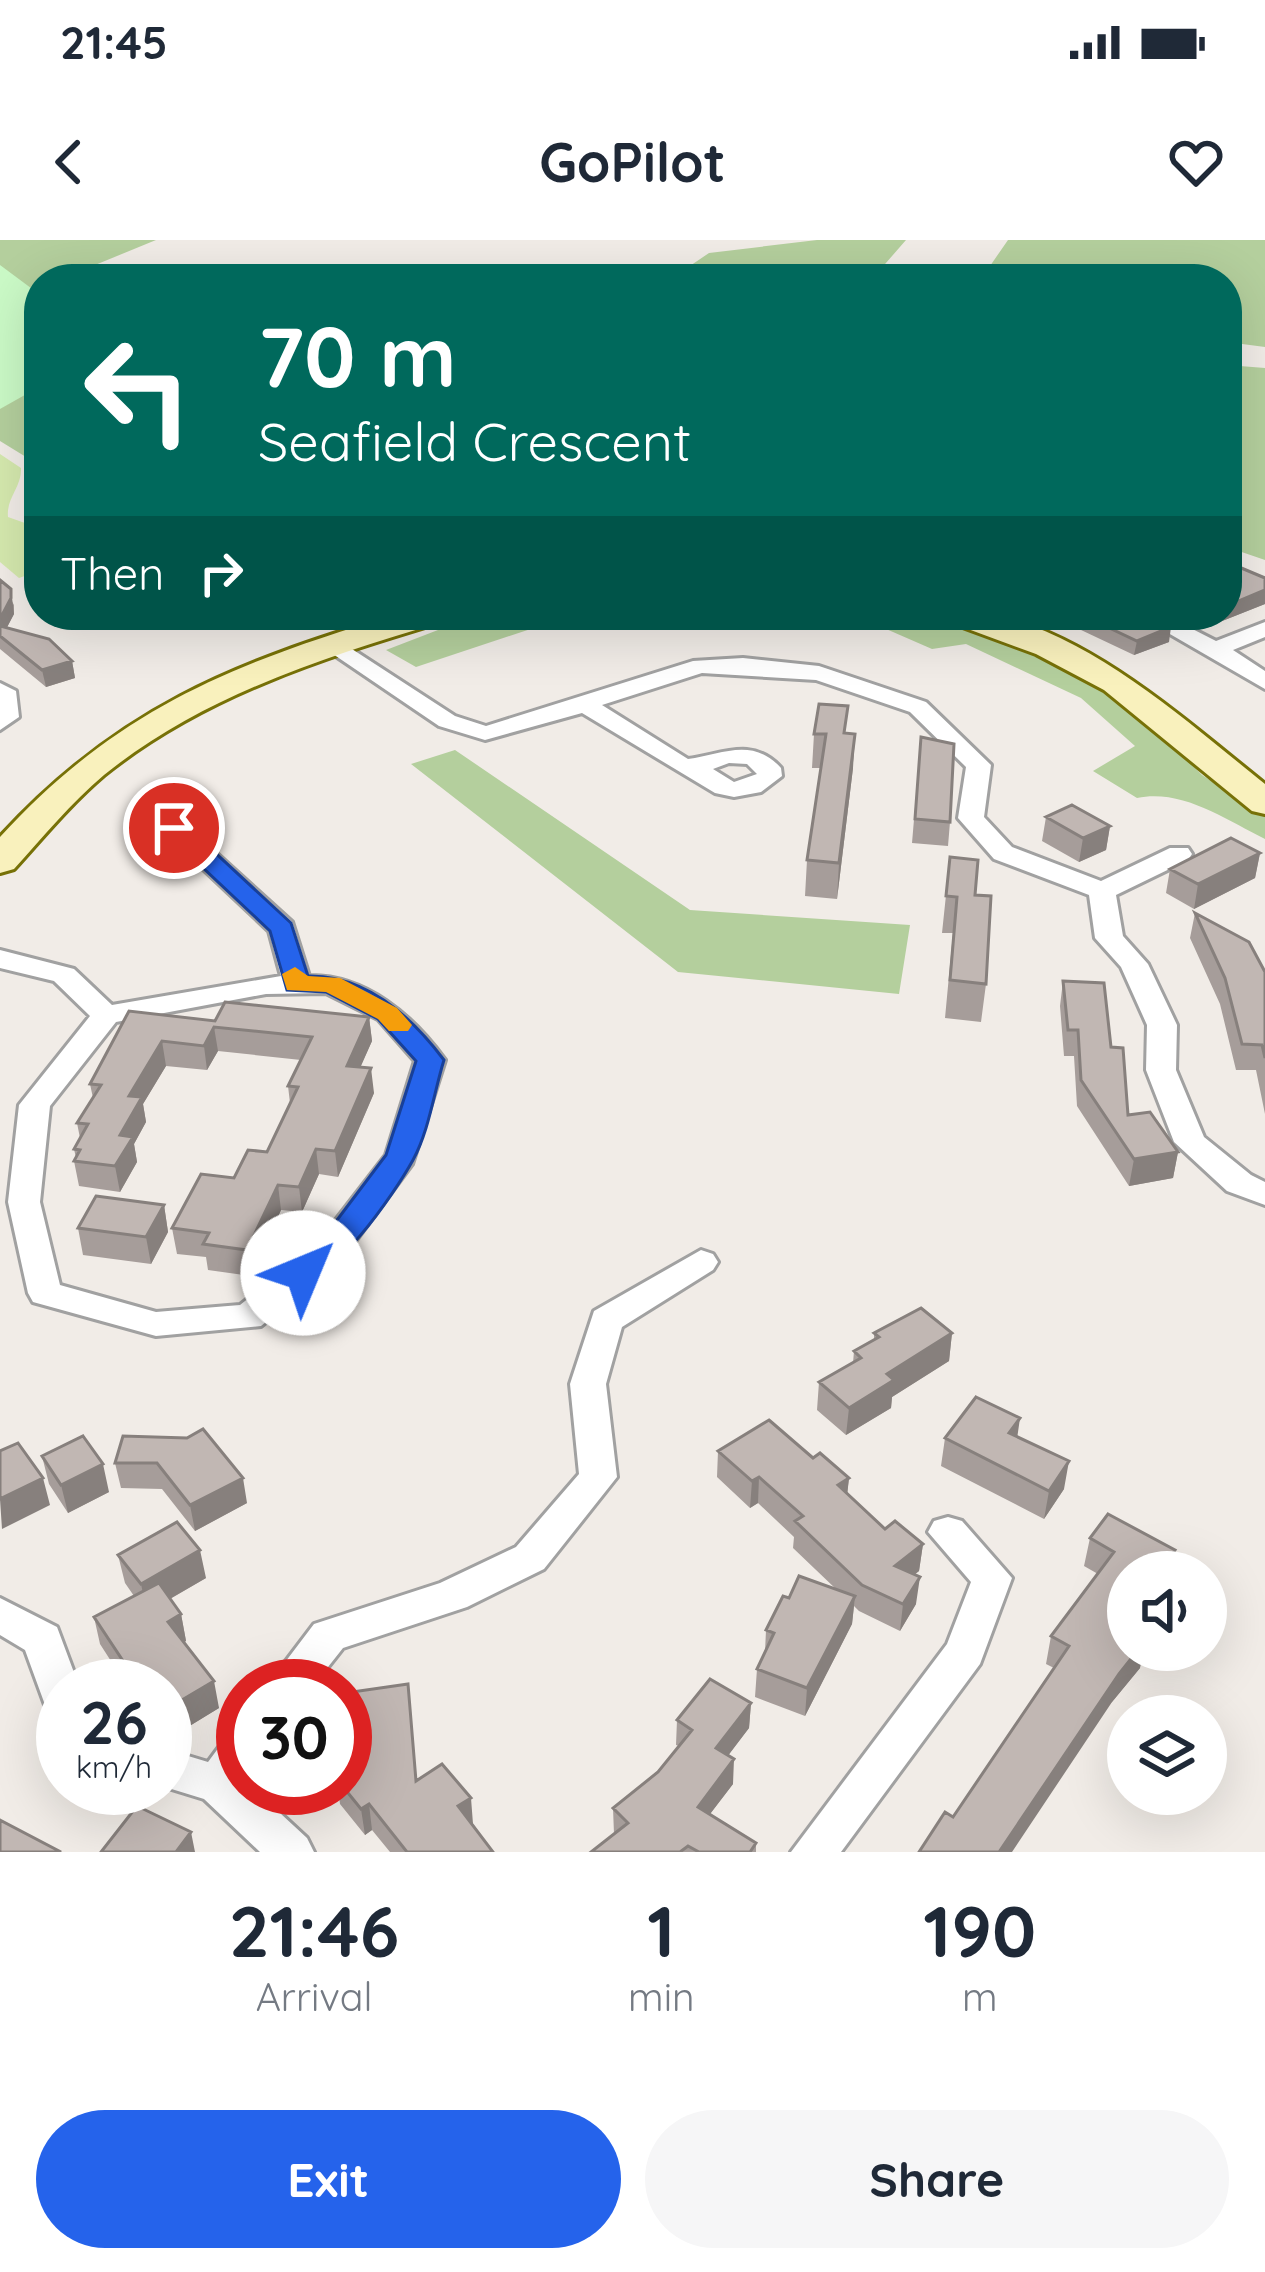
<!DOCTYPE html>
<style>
:root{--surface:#fff;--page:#f6f6f7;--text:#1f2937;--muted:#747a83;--accent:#2563eb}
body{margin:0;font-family:Quicksand,sans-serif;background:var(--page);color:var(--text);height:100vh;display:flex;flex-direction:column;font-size:45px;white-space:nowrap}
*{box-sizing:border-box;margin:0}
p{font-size:39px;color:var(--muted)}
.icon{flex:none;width:66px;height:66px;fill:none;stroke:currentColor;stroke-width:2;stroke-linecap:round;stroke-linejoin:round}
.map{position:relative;height:1612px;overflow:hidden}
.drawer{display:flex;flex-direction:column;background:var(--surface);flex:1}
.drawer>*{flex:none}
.banner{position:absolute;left:24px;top:24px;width:1218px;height:366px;border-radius:48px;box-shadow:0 12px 48px #0002;background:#00695c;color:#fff;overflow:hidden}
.buttons{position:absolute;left:1107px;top:1311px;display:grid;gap:24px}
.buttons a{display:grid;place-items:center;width:120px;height:120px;border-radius:50%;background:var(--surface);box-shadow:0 12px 48px #0002;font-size:60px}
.speed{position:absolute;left:36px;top:1419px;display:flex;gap:24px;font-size:60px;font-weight:700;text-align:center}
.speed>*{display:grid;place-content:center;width:156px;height:156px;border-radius:50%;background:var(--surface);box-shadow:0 12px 48px #0002;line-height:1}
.speed small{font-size:30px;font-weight:400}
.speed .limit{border:18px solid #d22;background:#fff;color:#111}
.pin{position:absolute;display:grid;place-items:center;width:102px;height:102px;color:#fff;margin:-51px;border:6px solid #fff;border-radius:50%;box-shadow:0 3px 12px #0007}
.me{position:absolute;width:132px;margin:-66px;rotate:45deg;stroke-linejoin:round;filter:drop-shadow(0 0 9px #0008)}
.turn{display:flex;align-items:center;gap:42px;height:252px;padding:0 36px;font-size:54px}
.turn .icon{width:156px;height:156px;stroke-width:2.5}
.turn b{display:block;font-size:84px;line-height:102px}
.then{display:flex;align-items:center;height:114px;padding:0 36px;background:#0003;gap:24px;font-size:45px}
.eta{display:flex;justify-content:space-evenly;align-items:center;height:204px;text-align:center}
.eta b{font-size:72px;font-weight:700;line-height:84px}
.primary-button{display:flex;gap:24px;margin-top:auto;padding:24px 36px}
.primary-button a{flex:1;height:138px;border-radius:72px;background:var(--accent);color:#fff;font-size:48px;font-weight:700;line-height:138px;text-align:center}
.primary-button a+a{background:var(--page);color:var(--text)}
.status{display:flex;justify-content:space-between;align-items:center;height:84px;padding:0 60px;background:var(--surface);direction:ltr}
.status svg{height:33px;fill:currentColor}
header{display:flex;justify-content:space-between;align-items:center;height:156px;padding:0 36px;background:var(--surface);font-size:54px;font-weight:700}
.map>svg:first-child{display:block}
.grass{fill:#d5e9ae}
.forest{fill:#b4cf9d}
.park{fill:#caf9c6}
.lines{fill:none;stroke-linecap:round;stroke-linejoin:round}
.street-casing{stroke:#a1a1a1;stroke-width:6}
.secondary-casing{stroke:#777107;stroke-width:6}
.street{fill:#fff;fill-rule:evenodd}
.secondary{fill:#f9f1bd;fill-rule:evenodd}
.wall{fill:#a69d9a}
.shaded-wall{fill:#87807d}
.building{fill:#c1b7b3;stroke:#87807d;stroke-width:3}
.route{fill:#2563eb;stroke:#184099;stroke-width:3}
.slow{fill:#f59e0b}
</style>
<div class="status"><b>21:45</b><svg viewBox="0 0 49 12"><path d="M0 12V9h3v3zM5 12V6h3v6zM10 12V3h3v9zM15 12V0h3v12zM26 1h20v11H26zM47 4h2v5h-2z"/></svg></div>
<header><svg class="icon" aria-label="back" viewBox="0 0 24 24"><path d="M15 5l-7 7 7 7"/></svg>GoPilot<svg class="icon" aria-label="heart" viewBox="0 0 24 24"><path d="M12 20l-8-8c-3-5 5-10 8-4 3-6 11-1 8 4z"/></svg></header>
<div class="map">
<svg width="1265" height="1612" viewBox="0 0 1265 1612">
<rect width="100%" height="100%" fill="#f1ece7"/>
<path class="grass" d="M 0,214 L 21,228 C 22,247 6,258 8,277 L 39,288 L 39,331 L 19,338 L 0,322 Z"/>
<path class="forest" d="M 0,0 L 156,0 L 61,39 L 39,39 L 39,225 L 0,201 Z
M 817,0 L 906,0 L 872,39 L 678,34 L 709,13 Z
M 1008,0 L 1265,0 L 1265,107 L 1227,102 L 1227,39 L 981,39 Z
M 1227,125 L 1265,128 L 1265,320 L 1227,307 Z
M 477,375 L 586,375 L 567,377 L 416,427 L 386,410 Z
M 854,375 L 923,375 L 993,395 L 1076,433 L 1146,478 L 1202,535 L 1265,576 L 1265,599 C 1224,579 1183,549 1137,558 L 1093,531 L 1135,506 L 1081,458 L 966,404 L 932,409 Z
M 455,510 L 690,670 L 910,685 L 899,754 L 678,732 L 411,524 Z"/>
<path class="park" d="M 0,25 L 39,54 L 39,147 L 0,169 Z"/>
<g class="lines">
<defs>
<path id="street" d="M 1137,375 L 1165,375 L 1216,401 L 1265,382 L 1265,397 L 1233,410 L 1265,431 L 1265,449 Z
M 335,398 L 455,476 L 486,486 L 693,421 L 743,418 L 819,426 L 926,462 L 991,525 L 984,577 L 1012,607 L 1101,641 L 1170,608 L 1188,608 L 1192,614 L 1188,620 L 1116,655 L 1123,696 L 1148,724 L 1177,785 L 1176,830 L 1204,897 L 1251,935 L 1265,942 L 1265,965 L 1227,951 L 1174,902 L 1146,830 L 1147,785 L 1121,727 L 1095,698 L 1089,655 L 994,619 L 958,578 L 966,527 L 910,472 L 816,440 L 702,433 L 602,465 L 688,519 C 721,515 752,496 781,528 L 782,536 L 761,552 L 734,557 L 715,553 L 582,473 L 485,500 L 439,486 L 327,410 L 327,400 ZM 729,523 L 747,524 L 757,534 L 734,542 L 713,529 Z
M 0,443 L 16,451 L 19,477 L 0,490 Z
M 174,580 L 183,583 L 292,682 L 309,736 C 366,735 413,776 445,820 L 412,924 L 342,1019 L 261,1086 L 156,1096 L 33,1062 L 28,1053 L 8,962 L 19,865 L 90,776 L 54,741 L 0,728 L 0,710 L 74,729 L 112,765 L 281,736 L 269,691 L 165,593 L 161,588 ZM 326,753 L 378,779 L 415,821 L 386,915 L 318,1003 L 240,1065 L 156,1072 L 60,1045 L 40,962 L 50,866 L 116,782 L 266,754 Z
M 701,1010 L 713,1014 L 718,1022 L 713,1030 L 622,1087 L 606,1144 L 617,1237 L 544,1329 L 467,1367 L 343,1408 L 313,1446 L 267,1446 L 314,1384 L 440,1343 L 516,1307 L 579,1234 L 570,1144 L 594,1071 Z
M 948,1277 L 962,1281 L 1012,1338 L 980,1424 L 841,1612 L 791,1612 L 947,1404 L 971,1342 L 928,1292 L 934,1281 Z
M 0,1358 L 57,1387 L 79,1446 L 63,1446 L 63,1478 L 48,1473 L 25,1410 L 0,1395 Z
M 243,1489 L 243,1548 L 253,1548 L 307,1598 L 314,1612 L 260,1612 L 204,1559 L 165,1547 L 165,1509 L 208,1522 L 228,1495 Z"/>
<path id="secondary" d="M 395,375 L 446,375 L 442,382 C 322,418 202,456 104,535 C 71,563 43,597 14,629 L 0,633 L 0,597 C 116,470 233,423 395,375 Z
M 945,375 C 959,375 976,373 991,375 C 1087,391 1191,485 1265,544 L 1265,574 L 1252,571 L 1104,450 L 1036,414 L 949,382 Z"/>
</defs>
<use href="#street" class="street-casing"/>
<use href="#secondary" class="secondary-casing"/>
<use href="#street" class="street"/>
<use href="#secondary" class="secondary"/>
</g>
<path class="wall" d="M 1265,338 L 1265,364 L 1202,389 L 1175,375 L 1227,375 Z
M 0,340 L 14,365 L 14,374 L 7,387 L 72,421 L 75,438 L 46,447 L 0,409 Z
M 1045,375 L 1153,375 L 1169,402 L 1134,415 L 1062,381 Z
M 846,493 L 853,528 L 837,659 L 805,656 L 807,620 L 821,528 L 812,528 L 814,494 Z
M 921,497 L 950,582 L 948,606 L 912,603 Z
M 1046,577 L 1110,586 L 1106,610 L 1079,622 L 1042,601 Z
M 1260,613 L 1255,638 L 1194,669 L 1166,653 L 1170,629 Z
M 950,617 L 975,655 L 986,744 L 981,782 L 945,778 L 953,693 L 942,693 Z
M 1195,673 L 1265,732 L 1265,874 L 1256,830 L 1236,830 L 1220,764 L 1190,698 Z
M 1063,741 L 1111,807 L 1128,875 L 1178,912 L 1173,938 L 1129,946 L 1077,866 L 1074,816 L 1064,816 L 1060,766 Z
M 129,771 L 215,781 L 369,777 L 372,801 L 360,827 L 374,853 L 338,937 L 319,934 L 302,972 L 281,970 L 251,1036 L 208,1030 L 206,1017 L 177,1014 L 172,988 L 267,912 L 290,863 L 288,846 L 301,820 L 218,811 L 207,830 L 166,826 L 143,864 L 146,882 L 134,904 L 137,922 L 120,952 L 79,946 L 74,921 L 76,918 L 74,909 L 80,898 L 77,883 L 93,858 L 90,844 Z
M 164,965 L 168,992 L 151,1024 L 83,1015 L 78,988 Z
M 874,1093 L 952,1093 L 949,1121 L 892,1157 L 891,1168 L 846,1195 L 817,1170 L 819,1142 L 853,1123 L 854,1111 L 874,1100 Z
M 123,1196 L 247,1263 L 195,1291 L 162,1249 L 121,1248 L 115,1223 Z
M 945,1198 L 1064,1249 L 1044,1279 L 941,1226 Z
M 718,1211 L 813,1218 L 849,1238 L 847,1254 L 885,1289 L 923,1304 L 919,1331 L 914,1335 L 916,1364 L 900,1391 L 859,1371 L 854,1366 L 852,1384 L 805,1476 L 755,1457 L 757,1429 L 765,1412 L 766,1390 L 789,1358 L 837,1350 L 793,1308 L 794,1297 L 758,1263 L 750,1268 L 717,1237 Z
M 42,1216 L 109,1252 L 68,1273 L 49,1244 Z
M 1090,1298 L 1175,1310 L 1170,1332 L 1128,1332 L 1140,1428 L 1112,1462 L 953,1577 L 1054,1428 L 1046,1424 L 1051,1396 L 1098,1334 L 1084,1326 Z
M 118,1315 L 206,1338 L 170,1359 L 181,1374 L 186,1401 L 184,1402 L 219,1468 L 165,1501 L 165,1446 L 127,1446 L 100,1404 L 94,1377 L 134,1356 L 125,1343 Z
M 751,1463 L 749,1488 L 728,1515 L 733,1544 L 710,1574 L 756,1603 L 756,1612 L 591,1612 L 614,1594 L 613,1568 L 658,1532 L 679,1506 L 676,1505 L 677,1480 Z
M 417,1541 L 473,1584 L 493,1612 L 390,1612 L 372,1590 L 365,1595 L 340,1564 L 338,1548 Z"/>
<path class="shaded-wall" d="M 11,349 L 14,374 L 2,397 L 0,396 L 0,379 Z
M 1265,350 L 1265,364 L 1202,389 L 1205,375 L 1227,375 L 1227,366 Z
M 1171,387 L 1169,402 L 1134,415 L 1137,401 Z
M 72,421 L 75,438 L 46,447 L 42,430 Z
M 855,494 L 853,528 L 837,659 L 839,623 Z
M 1110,586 L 1106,610 L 1079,622 L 1083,598 Z
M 1260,613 L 1255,638 L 1194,669 L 1198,644 Z
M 369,777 L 372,801 L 350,851 L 347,826 Z
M 214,787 L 218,811 L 207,830 L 204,806 Z
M 162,801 L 166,826 L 143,864 L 146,882 L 134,904 L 137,922 L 120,952 L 115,926 L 129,856 Z
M 371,828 L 374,853 L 338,937 L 335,911 Z
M 316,909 L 319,934 L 302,972 L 299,947 Z
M 1178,912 L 1173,938 L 1129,946 L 1134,919 Z
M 278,945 L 281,970 L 251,1036 L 247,1010 Z
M 164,965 L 168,992 L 151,1024 L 146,997 Z
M 952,1093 L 949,1121 L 892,1157 L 891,1168 L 846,1195 L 849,1168 L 887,1134 Z
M 1020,1178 L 1016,1206 L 1009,1193 Z
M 1069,1221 L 1064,1249 L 1044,1279 L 1049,1251 Z
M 103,1224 L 109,1252 L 68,1273 L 61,1245 Z
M 759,1237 L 758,1263 L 750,1268 L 752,1241 Z
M 43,1238 L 50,1265 L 2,1289 L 0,1259 Z
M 243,1238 L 247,1263 L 195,1291 L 190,1265 Z
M 849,1238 L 846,1265 L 838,1245 Z
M 923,1304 L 919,1331 L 892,1352 L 895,1326 Z
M 200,1310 L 206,1338 L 147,1372 L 141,1344 Z
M 1175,1310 L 1170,1332 L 1159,1332 Z
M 920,1337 L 916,1364 L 900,1391 L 903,1364 Z
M 855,1356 L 852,1384 L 805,1476 L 807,1448 Z
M 181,1374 L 186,1401 L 173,1408 L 168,1382 Z
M 1135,1410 L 1144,1410 L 1140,1428 L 1112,1462 L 1012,1612 L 999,1612 Z
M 214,1441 L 219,1468 L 165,1501 L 165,1470 Z
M 751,1463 L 749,1488 L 715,1533 L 716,1508 Z
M 734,1519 L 733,1544 L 697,1591 L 698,1567 Z
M 471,1558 L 473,1584 L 460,1593 L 458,1566 Z
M 369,1564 L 372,1590 L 365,1595 L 361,1569 Z
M 191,1592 L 195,1612 L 176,1612 Z"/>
<path class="building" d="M 1227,322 L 1265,338 L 1265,350 L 1227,366 Z
M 0,340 L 11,349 L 11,358 L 0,379 L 2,375 L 0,374 Z
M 1082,375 L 1153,375 L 1171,387 L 1137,401 Z
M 0,386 L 49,399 L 72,421 L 42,430 L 0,396 Z
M 819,464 L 848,466 L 844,493 L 855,494 L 839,623 L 807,620 L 826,494 L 814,494 Z
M 921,497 L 954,504 L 950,582 L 915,579 Z
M 1072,565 L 1110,586 L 1083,598 L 1046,577 Z
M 1231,598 L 1260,613 L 1198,644 L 1170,629 Z
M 950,617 L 978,620 L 975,655 L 991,656 L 986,744 L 950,740 L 957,657 L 946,656 Z
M 1195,673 L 1249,702 L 1265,732 L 1265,818 L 1262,805 L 1242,804 L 1225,738 Z
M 1063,741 L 1104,743 L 1111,807 L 1123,808 L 1128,875 L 1150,872 L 1178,912 L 1134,919 L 1081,840 L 1078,790 L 1068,790 Z
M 225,762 L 369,777 L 347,826 L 371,828 L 335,911 L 316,909 L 299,947 L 278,945 L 247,1010 L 203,1004 L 209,993 L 172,988 L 201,934 L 234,938 L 248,910 L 267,912 L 298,847 L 288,846 L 312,797 L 214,787 L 204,806 L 162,801 L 129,856 L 142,857 L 120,895 L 133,897 L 115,926 L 74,921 L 80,910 L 74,909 L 88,884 L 77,883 L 101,845 L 90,844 L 129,771 L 215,781 Z
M 96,956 L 164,965 L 146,997 L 78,988 Z
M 921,1068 L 952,1093 L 887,1134 L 894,1140 L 849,1168 L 819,1142 L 861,1118 L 854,1111 L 879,1097 L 874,1093 Z
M 976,1157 L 1020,1178 L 1009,1193 L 1069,1221 L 1049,1251 L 945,1198 Z
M 769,1180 L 813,1218 L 820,1213 L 849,1238 L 838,1245 L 885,1289 L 895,1281 L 923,1304 L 895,1326 L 920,1337 L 903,1364 L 862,1345 L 795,1281 L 803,1276 L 759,1237 L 752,1241 L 718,1211 Z
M 203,1189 L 243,1238 L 190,1265 L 157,1223 L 115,1223 L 123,1196 L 187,1198 Z
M 83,1196 L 103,1224 L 61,1245 L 42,1216 Z
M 18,1203 L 43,1238 L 0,1259 L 0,1211 Z
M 1108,1274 L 1175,1310 L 1159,1332 L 1128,1332 L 1128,1410 L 1138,1410 L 1119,1434 L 999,1612 L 919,1612 L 945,1572 L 953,1577 L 1069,1406 L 1051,1396 L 1114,1312 L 1090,1298 Z
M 177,1282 L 200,1310 L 141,1344 L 118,1315 Z
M 799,1336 L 855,1356 L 807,1448 L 757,1429 L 774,1393 L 766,1390 L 783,1356 L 789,1358 Z
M 159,1343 L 181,1374 L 168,1382 L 214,1441 L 165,1470 L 165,1446 L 133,1446 L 124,1434 L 129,1430 L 94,1377 Z
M 710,1439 L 751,1463 L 716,1508 L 734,1519 L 698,1567 L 756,1603 L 750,1612 L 699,1612 L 688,1606 L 680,1612 L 591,1612 L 628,1583 L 613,1568 L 658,1532 L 692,1490 L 677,1480 Z
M 408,1444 L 416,1541 L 442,1524 L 471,1558 L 458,1566 L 493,1612 L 407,1612 L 369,1564 L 361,1569 L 344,1548 L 345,1453 Z
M 137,1566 L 191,1592 L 176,1612 L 101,1612 Z
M 0,1580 L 61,1612 L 0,1612 Z"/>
<path class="route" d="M 174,581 L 183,583 L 291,683 L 308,736 C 365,735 411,776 444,820 C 434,852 429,891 413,920 C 396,951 329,1051 292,1041 L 288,1033 L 319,1004 L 386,915 L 416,821 L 378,779 L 326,752 L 287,750 L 270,691 L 166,593 L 163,588 Z"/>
<path class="slow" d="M 295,727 L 308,736 L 340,738 L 397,768 L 412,785 L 408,791 L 389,791 L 378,779 L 326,752 L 287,750 L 282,734 Z"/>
</svg>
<div class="buttons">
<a><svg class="icon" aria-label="sound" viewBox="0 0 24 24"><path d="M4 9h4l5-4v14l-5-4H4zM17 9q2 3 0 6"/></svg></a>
<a><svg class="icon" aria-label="layers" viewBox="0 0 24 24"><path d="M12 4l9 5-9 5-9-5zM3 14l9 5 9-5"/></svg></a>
</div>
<div class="speed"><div>26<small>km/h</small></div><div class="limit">30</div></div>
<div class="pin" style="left:174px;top:588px;background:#d93025"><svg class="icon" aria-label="arrive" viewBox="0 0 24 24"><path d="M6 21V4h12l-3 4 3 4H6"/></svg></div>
<svg class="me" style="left:303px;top:1033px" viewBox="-20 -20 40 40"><circle r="19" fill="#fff"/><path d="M0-13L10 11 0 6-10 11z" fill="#2563eb"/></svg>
<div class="banner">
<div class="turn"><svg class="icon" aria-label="left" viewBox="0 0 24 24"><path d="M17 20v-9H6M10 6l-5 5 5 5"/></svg><div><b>70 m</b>Seafield Crescent</div></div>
<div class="then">Then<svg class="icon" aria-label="right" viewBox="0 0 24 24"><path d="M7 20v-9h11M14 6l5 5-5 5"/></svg></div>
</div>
</div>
<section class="drawer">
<div class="eta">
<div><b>21:46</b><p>Arrival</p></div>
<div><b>1</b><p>min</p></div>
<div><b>190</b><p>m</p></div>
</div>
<div class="primary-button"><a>Exit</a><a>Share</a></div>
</section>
